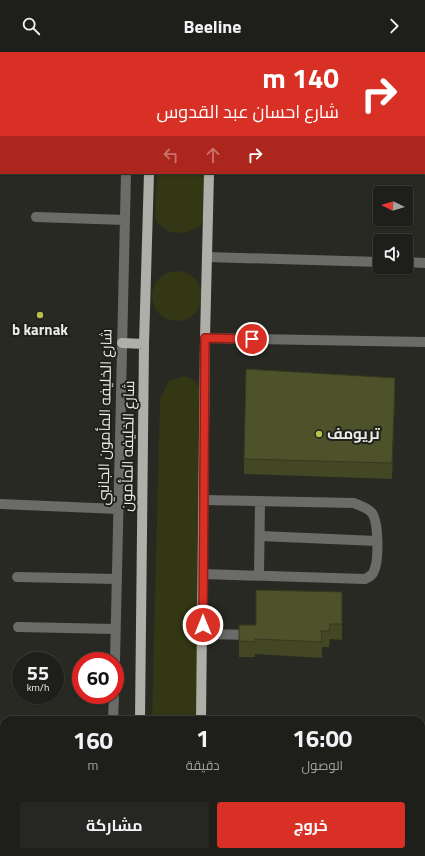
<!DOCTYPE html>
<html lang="ar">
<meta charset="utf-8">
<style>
:root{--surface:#1e1f1a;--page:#262723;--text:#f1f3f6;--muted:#a1a2a2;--line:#3c3d39;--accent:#d93025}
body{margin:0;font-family:"Titillium Web",Cairo,sans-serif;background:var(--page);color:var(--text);direction:rtl;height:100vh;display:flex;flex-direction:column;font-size:15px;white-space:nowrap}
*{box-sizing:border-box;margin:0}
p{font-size:13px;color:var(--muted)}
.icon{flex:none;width:22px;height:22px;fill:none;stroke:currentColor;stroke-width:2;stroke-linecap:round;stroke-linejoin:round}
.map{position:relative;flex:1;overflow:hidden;direction:ltr}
.sheet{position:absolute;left:0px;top:664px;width:425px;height:140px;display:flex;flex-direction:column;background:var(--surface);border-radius:12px 12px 0 0;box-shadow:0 1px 3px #0004,0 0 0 1px var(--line);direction:rtl}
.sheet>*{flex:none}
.banner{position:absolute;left:0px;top:0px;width:425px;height:122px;box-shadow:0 1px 3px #0004,0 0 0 1px var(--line);direction:rtl;background:#d93025;color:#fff;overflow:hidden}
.needle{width:26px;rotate:275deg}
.controls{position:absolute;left:373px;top:134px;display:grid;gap:8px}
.controls a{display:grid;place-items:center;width:40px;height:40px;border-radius:4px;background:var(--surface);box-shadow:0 1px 3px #0004,0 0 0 1px var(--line);font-size:20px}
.speed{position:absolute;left:12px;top:600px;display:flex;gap:8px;font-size:20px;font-weight:700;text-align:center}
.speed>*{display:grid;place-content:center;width:52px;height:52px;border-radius:50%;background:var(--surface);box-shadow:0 1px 3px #0004,0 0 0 1px var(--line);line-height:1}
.speed small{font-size:10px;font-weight:400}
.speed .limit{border:6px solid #d22;background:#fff;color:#111}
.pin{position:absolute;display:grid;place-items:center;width:34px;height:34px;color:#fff;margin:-17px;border:2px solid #fff;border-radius:50%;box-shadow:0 1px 4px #0007}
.me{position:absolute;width:44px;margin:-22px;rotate:0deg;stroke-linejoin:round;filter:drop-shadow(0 0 3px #0008)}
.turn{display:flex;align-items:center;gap:14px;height:84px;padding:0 20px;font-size:18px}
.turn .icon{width:52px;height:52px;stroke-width:2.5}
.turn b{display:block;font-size:28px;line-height:34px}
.lanes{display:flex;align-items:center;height:38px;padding:0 20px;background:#0003;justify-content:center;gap:20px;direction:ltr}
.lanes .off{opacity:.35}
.eta{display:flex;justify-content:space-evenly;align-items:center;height:68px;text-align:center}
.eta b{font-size:24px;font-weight:700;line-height:28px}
.primary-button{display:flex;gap:8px;margin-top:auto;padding:8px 20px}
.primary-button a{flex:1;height:46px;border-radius:4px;background:var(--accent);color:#fff;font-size:16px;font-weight:700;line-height:46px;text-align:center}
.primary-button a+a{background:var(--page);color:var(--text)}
header{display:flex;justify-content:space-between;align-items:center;height:52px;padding:0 20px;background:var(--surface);font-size:18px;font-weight:700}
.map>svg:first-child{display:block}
.green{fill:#333714}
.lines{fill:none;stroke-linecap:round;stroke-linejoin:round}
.minor{stroke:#6b6c69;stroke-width:10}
.major{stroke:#aeafa8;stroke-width:10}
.wall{fill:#434724}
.shaded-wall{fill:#37391d}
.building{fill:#4e522a;stroke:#37391d}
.route-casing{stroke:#8d1f18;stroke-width:10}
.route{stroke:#d93025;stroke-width:7}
.poi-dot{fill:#b7c148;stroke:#1f201a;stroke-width:1.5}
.labels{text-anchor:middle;stroke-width:4;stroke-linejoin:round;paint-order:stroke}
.poi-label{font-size:15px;font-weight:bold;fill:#ebebe7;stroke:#1f201a}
.street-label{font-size:15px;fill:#ebebe7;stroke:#1f201a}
</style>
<header><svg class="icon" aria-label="forward" viewBox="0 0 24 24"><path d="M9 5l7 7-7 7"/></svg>Beeline<svg class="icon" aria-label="search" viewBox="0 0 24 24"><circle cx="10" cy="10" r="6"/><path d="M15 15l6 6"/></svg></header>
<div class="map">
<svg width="425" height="804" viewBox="0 0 425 804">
<rect width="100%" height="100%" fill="#282923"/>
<path class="green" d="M 157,121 L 208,121 L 208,160 L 200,174 L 185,181 L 170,180 L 156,170 L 155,162 Z
M152 244a25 25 0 1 1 50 0a25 25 0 1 1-50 0Z
M 183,324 L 192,327 L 200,335 L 197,668 L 152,668 L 160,347 L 169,329 Z"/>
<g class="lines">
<path class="minor" d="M 303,0 L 304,1
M 128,1 L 128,0
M 0,79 L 1,79
M 424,79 L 425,80
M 36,165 L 125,168
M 207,205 L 380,210
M 406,210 L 425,211
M 205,286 L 425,290
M 0,452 L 118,457
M 260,484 L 377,489
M 203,522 L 365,527 C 369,525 373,523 374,519 C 379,508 379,468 371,460 C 366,455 360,454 354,451 L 204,448
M 259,524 L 260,449
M 17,525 L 117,527
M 18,575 L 115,577
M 203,582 L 253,583
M 115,609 L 126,121
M 113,668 L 114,643
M 0,683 L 4,683
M 110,804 L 110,800"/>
<path class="major" d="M 152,1 L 152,0
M 213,1 L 213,0
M 122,291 L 144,292
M 140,668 L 144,292 L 149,121
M 201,668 L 205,286 L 209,121
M 138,804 L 139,800
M 198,804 L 198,800"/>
</g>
<path class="wall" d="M 395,342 L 392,427 L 244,422 L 244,407 Z
M 342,556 L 342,588 L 330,587 L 329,595 L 322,595 L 322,606 L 255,602 L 255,605 L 239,605 L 239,573 L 256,573 Z"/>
<path class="shaded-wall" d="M 395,326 L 395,342 L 392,427 L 392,411 Z"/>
<path class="building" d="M 246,317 L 395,326 L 392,411 L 244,407 Z
M 256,538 L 342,540 L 342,572 L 330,572 L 329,579 L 321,579 L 322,590 L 255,587 L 255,590 L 239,589 L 239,573 L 256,573 Z"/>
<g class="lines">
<defs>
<path id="route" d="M 203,573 L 205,286 L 252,287"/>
</defs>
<use href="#route" class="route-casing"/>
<use href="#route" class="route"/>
</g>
<g class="poi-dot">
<circle cx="40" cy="263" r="4"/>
<circle cx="319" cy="382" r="4"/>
</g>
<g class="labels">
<g class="poi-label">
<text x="40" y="283">b karnak</text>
<text x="327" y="387" text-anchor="start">تريومف</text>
</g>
<g class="street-label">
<text transform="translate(105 365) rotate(-89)" y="5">شارع الخليفه المأمون الجانبي</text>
<text transform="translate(128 394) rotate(-89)" y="5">شارع الخليفه المأمون</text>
</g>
</g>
</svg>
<div class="controls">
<a><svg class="needle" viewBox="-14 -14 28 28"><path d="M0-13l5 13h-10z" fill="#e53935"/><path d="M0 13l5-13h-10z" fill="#a1a2a2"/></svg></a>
<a><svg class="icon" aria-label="sound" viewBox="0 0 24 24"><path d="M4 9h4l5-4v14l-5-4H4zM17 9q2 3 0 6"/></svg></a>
</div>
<div class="speed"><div>55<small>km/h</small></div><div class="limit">60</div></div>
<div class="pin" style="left:252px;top:287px;background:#d93025"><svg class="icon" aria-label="arrive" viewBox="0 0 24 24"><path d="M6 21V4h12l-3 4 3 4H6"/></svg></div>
<svg class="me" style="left:203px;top:573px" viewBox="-20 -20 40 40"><circle r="17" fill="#d93025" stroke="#fff" stroke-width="3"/><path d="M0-11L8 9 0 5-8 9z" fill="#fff"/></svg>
<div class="banner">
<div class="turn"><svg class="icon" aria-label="right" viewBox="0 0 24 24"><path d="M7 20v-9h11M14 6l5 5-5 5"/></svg><div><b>140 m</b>شارع احسان عبد القدوس</div></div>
<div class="lanes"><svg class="icon off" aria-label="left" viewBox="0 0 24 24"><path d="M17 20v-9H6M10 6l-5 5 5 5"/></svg><svg class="icon off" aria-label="ahead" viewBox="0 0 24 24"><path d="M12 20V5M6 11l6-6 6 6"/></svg><svg class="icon" aria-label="right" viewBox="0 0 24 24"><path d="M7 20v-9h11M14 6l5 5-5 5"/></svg></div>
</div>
<section class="sheet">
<div class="eta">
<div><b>16:00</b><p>الوصول</p></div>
<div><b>1</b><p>دقيقة</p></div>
<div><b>160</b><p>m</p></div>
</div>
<div class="primary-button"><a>خروج</a><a>مشاركة</a></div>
</section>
</div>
